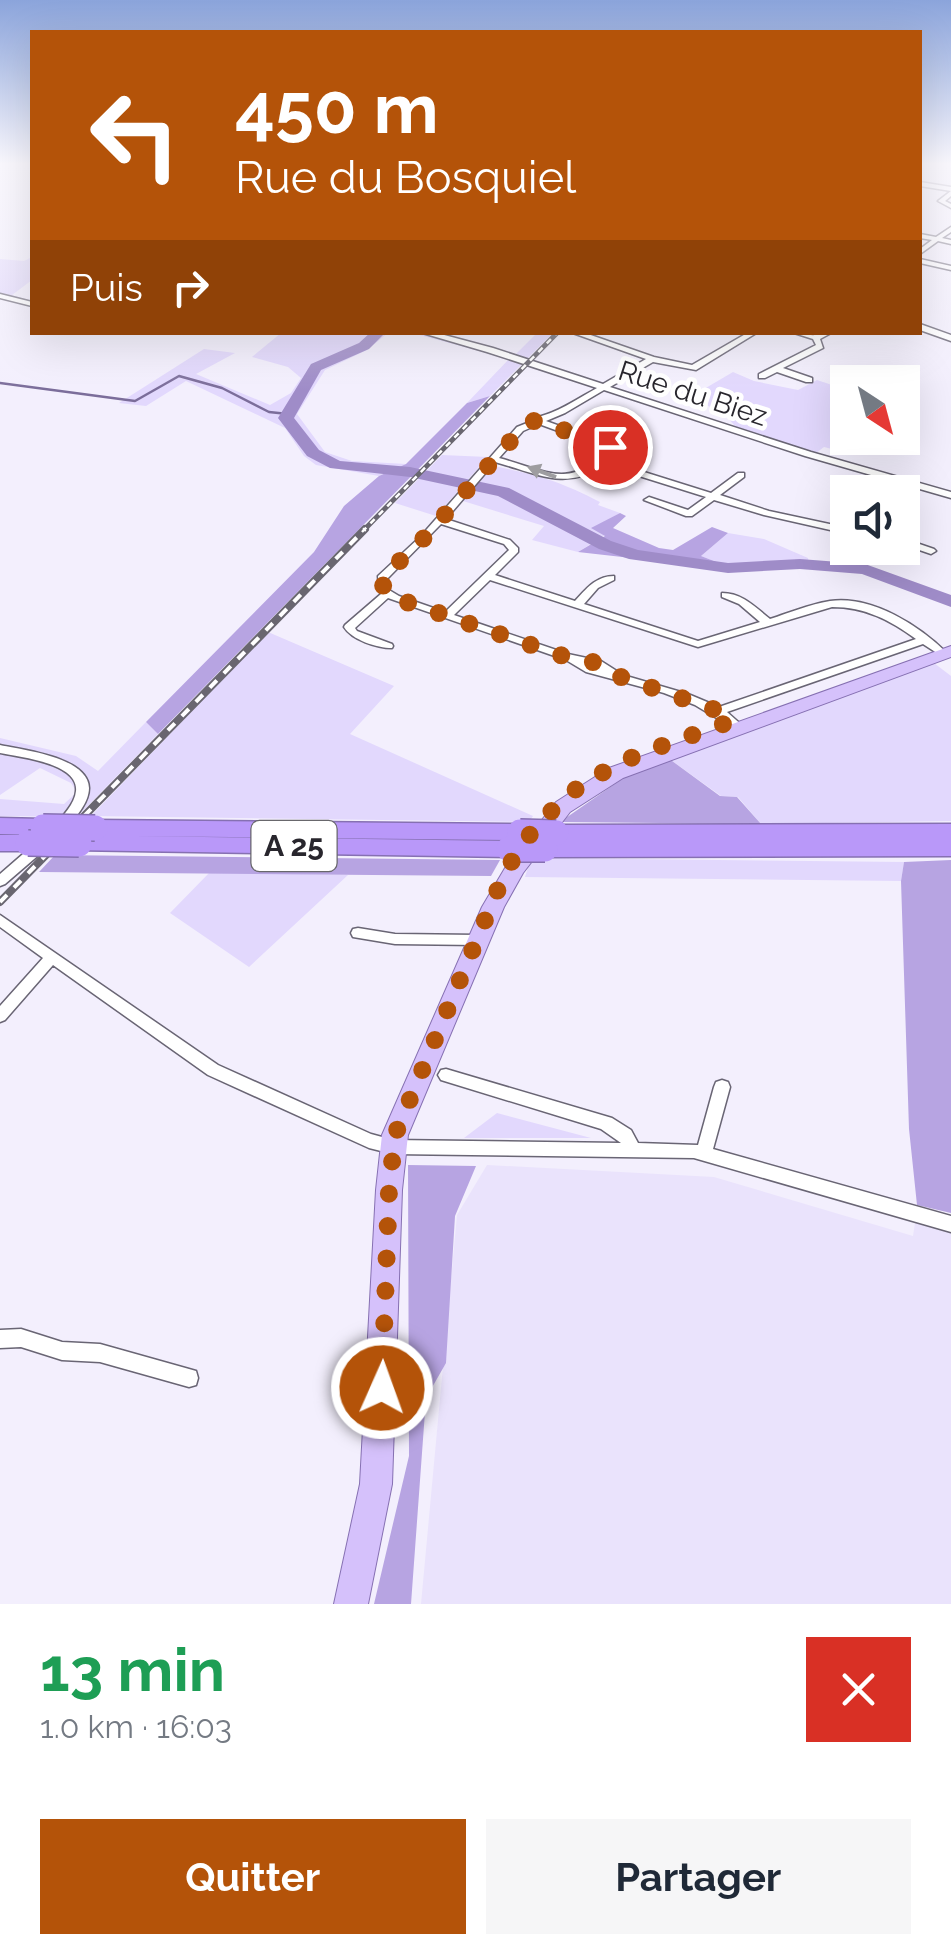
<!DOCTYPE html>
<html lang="fr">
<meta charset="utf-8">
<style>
:root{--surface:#fff;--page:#f6f6f7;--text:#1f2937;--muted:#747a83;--accent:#b45309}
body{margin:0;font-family:Raleway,sans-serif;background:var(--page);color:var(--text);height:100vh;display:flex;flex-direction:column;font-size:38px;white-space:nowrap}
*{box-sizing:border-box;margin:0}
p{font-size:32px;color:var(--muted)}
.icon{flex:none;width:55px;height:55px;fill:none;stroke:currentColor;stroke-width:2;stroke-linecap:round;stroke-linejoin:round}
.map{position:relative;height:1604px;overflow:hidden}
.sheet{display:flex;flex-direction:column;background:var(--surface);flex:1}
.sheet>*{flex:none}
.top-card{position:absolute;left:30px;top:30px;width:892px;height:305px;border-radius:0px;box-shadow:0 10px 40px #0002;background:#b45309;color:#fff;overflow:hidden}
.needle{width:65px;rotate:144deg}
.buttons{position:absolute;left:830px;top:365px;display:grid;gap:20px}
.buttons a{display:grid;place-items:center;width:90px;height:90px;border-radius:0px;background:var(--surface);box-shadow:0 10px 40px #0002;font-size:50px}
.pin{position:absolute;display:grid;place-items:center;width:85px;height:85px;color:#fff;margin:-42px;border:5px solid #fff;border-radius:50%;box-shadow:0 2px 10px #0007}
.me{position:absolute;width:110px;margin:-55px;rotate:2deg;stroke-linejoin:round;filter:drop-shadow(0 0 8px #0008)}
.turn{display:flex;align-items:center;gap:35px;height:210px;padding:0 40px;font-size:45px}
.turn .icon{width:130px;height:130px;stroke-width:2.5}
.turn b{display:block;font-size:70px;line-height:85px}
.then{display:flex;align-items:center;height:95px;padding:0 40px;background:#0003;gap:20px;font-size:38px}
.round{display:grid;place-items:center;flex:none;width:105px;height:105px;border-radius:0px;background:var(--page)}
.summary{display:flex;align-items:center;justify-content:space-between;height:170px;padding:0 40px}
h1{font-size:60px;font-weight:700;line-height:75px;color:#1e9e55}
.cta{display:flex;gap:20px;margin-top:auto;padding:20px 40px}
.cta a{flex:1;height:115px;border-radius:0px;background:var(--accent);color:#fff;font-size:40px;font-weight:700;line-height:115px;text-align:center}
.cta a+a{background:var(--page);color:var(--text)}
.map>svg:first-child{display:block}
.built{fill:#eae3fc}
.green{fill:#e2d8fd}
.forest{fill:#b7a4e2}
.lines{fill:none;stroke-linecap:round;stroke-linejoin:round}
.stream{stroke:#7b6d9a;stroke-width:2.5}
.river{fill:#9f8cc8;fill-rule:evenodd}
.minor-casing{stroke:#696574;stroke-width:3}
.tertiary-casing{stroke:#696574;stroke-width:3}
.primary-casing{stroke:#8670b2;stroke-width:2}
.motorway-casing{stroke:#8670b2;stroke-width:3}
.minor{fill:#fff;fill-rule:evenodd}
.tertiary{fill:#fff;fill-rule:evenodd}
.primary{fill:#d5c1fb;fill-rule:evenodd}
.motorway{fill:#b998f9;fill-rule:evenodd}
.rail-far1-casing{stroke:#696670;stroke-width:5}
.rail-casing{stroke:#696670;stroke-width:8}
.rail-far1{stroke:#fff;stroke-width:2.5;stroke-dasharray:6;stroke-linecap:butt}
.rail{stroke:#fff;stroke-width:4;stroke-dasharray:10;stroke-linecap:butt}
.motorway-bridge-casing{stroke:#8670b2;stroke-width:28;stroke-linecap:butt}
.motorway-bridge{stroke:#b998f9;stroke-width:25}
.oneway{fill:#9e9da0}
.route{stroke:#b45309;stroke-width:18;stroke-dasharray:0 32.4}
.labels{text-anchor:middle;stroke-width:9;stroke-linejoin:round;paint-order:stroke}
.far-street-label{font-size:28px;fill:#28262d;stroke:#fff}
.shield{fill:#fff;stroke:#68676c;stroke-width:2.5}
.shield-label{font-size:30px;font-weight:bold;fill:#28262d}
</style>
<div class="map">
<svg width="951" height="1604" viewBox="0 0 951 1604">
<rect width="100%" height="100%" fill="#f3effd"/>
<path class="built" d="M 487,1165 L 714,1177 L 913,1236 L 915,1223 L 951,1233 L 951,1604 L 421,1604 L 457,1215 Z"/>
<path class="green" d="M 32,257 L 32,280 L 12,295 L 32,301 L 32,305 L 0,298 L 0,259 L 24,261 Z
M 281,333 L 388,333 L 367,350 L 325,370 L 297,414 L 325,452 L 352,461 L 406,464 L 379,476 L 316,465 L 304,456 L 285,428 L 186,381 L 146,406 L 119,403 L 204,349 L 235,353 L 196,374 L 270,405 L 291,393 L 301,378 L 288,367 L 252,357 Z
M 412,333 L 432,333 L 515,355 L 537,333 L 553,333 L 490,396 L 467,403 L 509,359 Z
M 733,372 L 754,381 L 798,390 L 817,380 L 847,390 L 848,438 L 867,438 L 851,454 L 824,447 L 816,453 L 737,428 L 720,410 L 687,399 Z
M 442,455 L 488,457 L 436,516 L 395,503 Z
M 494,466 C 537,475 560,481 600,502 L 598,505 L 620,513 L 593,528 L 605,535 L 578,552 L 532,540 L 544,526 L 463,501 Z
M 728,533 L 764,539 L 808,558 L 810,568 L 737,570 L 701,556 Z
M 268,632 L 394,686 L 350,734 L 533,816 L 529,822 L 91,816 Z
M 934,663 L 951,676 L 951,821 L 761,824 L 738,797 L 721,796 L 668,758 Z
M 146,722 L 158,734 L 77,817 L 0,816 L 0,799 L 64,804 L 77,792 L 71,783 L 40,768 L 0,795 L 0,738 L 76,756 L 98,771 Z
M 531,858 L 904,862 L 901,881 L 525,877 Z
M 210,872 L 348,875 L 249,967 L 170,913 Z
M 497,1113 L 591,1138 L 464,1138 Z"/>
<path class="forest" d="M 490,396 L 158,734 L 146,722 L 314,552 L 344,506 L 379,476 L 406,464 L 467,403 Z
M 620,513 L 626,516 L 613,528 L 659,548 L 673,550 L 712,527 L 728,533 L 701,556 L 737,570 L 578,552 L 605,536 L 591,528 Z
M 668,758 L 720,796 L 737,797 L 761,824 L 560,822 L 629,774 Z
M 55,855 L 500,860 L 491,876 L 39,872 Z
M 951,860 L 951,1213 L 917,1205 L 909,1129 L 901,881 L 904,862 Z
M 408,1165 L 476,1166 L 455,1216 L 446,1363 L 426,1398 L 411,1604 L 374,1604 L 409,1456 Z"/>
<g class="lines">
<path class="stream" d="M 0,383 L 135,401 L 179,376 L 222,388 L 269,412 L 288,414"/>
<path class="river" d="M 371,332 L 386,332 L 369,349 L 321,370 L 294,418 L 319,450 L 340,461 L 410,467 L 509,488 L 611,541 L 638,550 L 728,563 L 800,559 L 865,564 L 951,595 L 951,607 L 862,574 L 800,569 L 728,573 L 629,559 L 599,549 L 498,496 L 410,477 L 330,468 L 307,456 L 278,418 L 311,364 L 359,343 Z"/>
<defs>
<path id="minor" d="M 920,182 L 951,187 L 951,191 L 920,186 Z
M 951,191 L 951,196 L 945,201 L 951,204 L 951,208 L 938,201 Z
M 951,227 L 951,232 L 942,238 L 951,240 L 951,244 L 938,241 L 920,254 L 920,249 L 932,240 L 920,238 L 920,234 L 936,237 Z
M 920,259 L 951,266 L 951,270 L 920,263 Z
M 0,294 L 32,302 L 32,306 L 0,298 Z
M 419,332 L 433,332 L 493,348 L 603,384 L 646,359 L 570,332 L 582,332 L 654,357 L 692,365 L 749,332 L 758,332 L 696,370 L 653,362 L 610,387 L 811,452 L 951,492 L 951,498 L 805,456 L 604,390 L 565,413 L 546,421 L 613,445 L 618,452 L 609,461 L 711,493 L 738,473 L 744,473 L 744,477 L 720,495 L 769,511 L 848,528 L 848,534 L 764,515 L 714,500 L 692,516 L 686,516 L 644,500 L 649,497 L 688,510 L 706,497 L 604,465 C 565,492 536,473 495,462 L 446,519 L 510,540 L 518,548 L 518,552 L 495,575 L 575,601 C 586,589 596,576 614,576 L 614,580 L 598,588 L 584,604 L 698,641 L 760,622 L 739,604 L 722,597 L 722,593 C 742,593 755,607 770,619 C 789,613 810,604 830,601 C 872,595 920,626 948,654 L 943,657 L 923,644 L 727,712 L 744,727 L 738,731 L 695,705 L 664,693 L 586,672 L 566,660 L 388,598 L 355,628 L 357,631 L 392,644 L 393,646 L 392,648 C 377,648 352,640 344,627 L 345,625 L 381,594 L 379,591 L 378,576 L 420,537 L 517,427 L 532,421 L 533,418 C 556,414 577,399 597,388 L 487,352 ZM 539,424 L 607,449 L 609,452 C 565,489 548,471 499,458 L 523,431 ZM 441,524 L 504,544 L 509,550 L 445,612 L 399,596 L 389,590 L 387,579 ZM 490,580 L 698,647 L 832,607 C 865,607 890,620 916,639 L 719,707 L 688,694 L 623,675 L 601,661 L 568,654 L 454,615 Z
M 791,332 C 798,332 810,336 815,335 C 821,335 827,332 833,332 L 820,339 L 823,348 L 783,368 L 812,378 L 812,382 L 806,382 L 777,372 L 765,378 L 759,378 L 759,374 L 816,345 L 813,339 Z
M 902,538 L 934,549 L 936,551 L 931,554 L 902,544 Z
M 0,745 C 23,750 88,757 89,788 C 89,803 75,818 66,829 L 61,830 L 55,826 C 62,816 75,804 76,791 C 79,763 19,757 0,753 Z
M 43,839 L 48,841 L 49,844 L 48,847 L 5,884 L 0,886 L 0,874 L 38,841 Z
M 0,915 L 218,1065 L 371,1134 L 393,1140 L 621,1143 L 601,1129 L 441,1080 L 438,1075 L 441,1070 L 446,1069 L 612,1118 L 631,1130 L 638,1143 L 698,1145 L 714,1087 L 716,1082 L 722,1080 L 728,1082 L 730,1087 L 713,1149 L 951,1216 L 951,1232 L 694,1158 L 393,1154 L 369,1148 L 208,1075 L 53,965 L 5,1020 L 0,1022 L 0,1006 L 43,958 L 0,927 Z
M 358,928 L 395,934 L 478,935 L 483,936 L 485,940 L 483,944 L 478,945 L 395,944 L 353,937 L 351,933 L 353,929 Z
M 21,1329 L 62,1342 L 100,1344 L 189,1369 L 196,1371 L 198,1378 L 196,1385 L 189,1387 L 100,1362 L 62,1360 L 21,1347 L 0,1348 L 0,1330 Z"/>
<path id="tertiary" d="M 920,324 L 951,335 L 951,341 L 920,330 Z"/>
<path id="primary" d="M 951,646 L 951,657 L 623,778 L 570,812 L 523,873 L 504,907 L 408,1135 L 402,1190 L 392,1484 L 368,1604 L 334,1604 L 360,1484 L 376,1190 L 382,1135 L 482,907 L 508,863 L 556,802 L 609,768 Z"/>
<path id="motorway" d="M 0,818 L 43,819 L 54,827 L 43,835 L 0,834 Z
M 95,820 L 520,824 L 532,832 L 520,840 L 132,836 L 509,841 L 521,849 L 509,857 L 71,850 L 67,844 L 71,838 L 95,836 L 83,828 Z
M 951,824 L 951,856 L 545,857 L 533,849 L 537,843 L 555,841 L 544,833 L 556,825 Z
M 0,835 L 28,835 L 40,843 L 28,851 L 0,851 Z"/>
</defs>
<use href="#minor" class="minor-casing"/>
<use href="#tertiary" class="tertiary-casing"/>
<use href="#primary" class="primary-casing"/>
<use href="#motorway" class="motorway-casing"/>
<use href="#minor" class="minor"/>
<use href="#tertiary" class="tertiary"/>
<use href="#primary" class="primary"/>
<use href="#motorway" class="motorway"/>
<defs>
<path id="rail-far1" d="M 362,532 L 558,332"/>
<path id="rail" d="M 0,902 L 365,529"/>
</defs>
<use href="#rail-far1" class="rail-far1-casing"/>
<use href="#rail" class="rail-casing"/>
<use href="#rail-far1" class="rail-far1"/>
<use href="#rail" class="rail"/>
<defs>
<path id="motorway-bridge" d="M 43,827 L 95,828
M 520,832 L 556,833
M 28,843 L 79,844
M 509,849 L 545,849"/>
</defs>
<use href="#motorway-bridge" class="motorway-bridge-casing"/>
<use href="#motorway-bridge" class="motorway-bridge"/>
</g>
<defs><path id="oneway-solid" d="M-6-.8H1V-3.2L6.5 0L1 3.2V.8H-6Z" transform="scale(2.5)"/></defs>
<use class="oneway" href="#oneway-solid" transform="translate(542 472) rotate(-160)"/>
<linearGradient id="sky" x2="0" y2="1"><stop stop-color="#8ba4db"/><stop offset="0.42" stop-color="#faf8fe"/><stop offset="1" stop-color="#faf8fe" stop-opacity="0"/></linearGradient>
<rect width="951" height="390" fill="url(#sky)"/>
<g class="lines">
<path class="route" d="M 382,1388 L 389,1190 L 395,1135 L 506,870 L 537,824 L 584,782 L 639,754 L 732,721 L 719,711 L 618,676 L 598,663 L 566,657 L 395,598 L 384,591 L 382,578 L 423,539 L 524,426 L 536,420 L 610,447"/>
</g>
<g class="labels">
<g class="far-street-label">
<text transform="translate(693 393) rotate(18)" y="10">Rue du Biez</text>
</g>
<rect class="shield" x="251.5" y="821" width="85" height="50" rx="8"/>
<g class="shield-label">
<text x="294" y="856">A 25</text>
</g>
</g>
</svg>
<div class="buttons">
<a><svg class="needle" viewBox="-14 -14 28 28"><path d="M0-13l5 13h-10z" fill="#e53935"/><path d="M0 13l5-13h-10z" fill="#747a83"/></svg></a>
<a><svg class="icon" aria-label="sound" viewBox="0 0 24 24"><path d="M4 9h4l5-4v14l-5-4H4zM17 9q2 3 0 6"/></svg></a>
</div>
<div class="pin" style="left:610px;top:447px;background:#d93025"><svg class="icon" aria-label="arrive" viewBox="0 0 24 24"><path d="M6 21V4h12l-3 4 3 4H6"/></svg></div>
<svg class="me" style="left:382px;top:1388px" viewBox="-20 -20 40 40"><circle r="17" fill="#b45309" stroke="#fff" stroke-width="3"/><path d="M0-11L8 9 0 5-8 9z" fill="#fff"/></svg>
<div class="top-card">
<div class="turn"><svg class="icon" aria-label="left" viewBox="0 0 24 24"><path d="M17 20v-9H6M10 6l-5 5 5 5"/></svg><div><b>450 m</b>Rue du Bosquiel</div></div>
<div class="then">Puis<svg class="icon" aria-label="right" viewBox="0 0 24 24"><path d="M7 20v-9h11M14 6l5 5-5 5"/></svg></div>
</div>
</div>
<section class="sheet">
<div class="summary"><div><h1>13 min</h1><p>1.0 km · 16:03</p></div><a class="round" style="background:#d93025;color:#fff"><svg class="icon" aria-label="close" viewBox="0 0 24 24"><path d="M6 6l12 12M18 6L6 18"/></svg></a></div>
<div class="cta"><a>Quitter</a><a>Partager</a></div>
</section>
